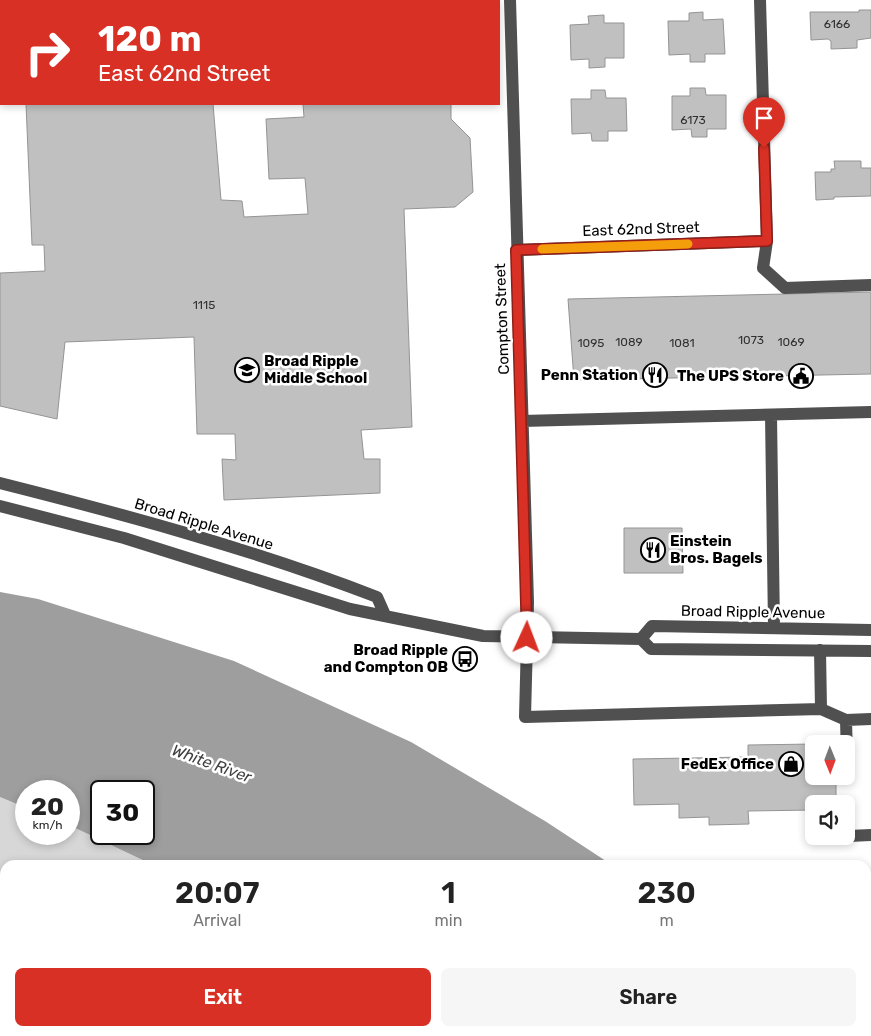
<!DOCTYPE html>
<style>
:root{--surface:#fff;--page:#f6f6f6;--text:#222;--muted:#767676;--accent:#d93025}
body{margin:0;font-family:Rubik,sans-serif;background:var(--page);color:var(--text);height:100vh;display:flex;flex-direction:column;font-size:19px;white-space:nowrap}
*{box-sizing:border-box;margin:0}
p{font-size:16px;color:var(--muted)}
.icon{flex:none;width:28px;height:28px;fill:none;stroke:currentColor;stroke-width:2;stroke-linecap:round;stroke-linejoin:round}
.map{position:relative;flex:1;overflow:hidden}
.side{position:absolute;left:0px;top:860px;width:871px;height:176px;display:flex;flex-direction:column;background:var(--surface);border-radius:15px 15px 0 0;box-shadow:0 2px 8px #0003}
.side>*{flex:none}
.guide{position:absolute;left:0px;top:0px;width:500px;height:105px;box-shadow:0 2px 8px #0003;background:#d93025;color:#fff;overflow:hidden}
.needle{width:32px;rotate:179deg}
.tools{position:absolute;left:805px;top:735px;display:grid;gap:10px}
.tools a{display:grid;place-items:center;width:50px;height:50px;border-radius:8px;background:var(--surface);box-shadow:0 2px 8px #0003;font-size:25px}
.speed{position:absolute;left:15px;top:780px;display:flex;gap:10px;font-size:25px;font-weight:700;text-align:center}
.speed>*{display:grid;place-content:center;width:65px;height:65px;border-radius:50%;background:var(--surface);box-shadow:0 2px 8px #0003;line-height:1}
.speed small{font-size:12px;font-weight:400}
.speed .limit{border:2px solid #111;border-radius:8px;background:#fff;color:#111}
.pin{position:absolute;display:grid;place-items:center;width:42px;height:42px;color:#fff;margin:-51px -21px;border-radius:50% 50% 50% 0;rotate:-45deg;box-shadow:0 0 5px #0007}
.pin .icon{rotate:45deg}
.me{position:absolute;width:55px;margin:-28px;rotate:2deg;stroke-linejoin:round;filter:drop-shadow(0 0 4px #0008)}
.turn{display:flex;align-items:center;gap:18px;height:105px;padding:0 15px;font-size:22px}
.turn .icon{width:65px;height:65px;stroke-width:2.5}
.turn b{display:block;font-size:35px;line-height:42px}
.eta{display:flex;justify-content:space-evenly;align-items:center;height:85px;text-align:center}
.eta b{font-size:30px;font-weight:600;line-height:35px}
.button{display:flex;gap:10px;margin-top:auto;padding:10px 15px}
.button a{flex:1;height:58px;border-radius:8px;background:var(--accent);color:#fff;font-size:20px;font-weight:600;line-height:58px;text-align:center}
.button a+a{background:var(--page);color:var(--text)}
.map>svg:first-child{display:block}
.green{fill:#d7d7d7}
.water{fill:#9e9e9e;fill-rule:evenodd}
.building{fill:#c0c0c0;stroke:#949494}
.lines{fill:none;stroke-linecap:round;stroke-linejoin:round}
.minor{stroke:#505050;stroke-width:12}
.route-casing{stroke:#8d1f18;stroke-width:12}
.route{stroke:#d93025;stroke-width:9}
.slow{stroke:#f59e0b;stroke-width:9}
.labels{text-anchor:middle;stroke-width:5;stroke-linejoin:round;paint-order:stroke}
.number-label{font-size:12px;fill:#303030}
.street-label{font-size:15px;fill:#000;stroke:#fff}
.poi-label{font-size:15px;font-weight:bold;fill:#000;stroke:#fff;text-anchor:end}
.water-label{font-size:16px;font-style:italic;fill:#3f3f3f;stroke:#fff}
</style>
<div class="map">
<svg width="871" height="1036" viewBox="0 0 871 1036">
<rect width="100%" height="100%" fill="#fff"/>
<path class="green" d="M 0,797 L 26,808 L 26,834 L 69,834 L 69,825 L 153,865 L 5,865 L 5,1031 L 424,1031 L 431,1036 L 0,1036 Z"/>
<path class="water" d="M 0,592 L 38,599 L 234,661 L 411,742 L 545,821 L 612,865 L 153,865 L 69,825 L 69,791 L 26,791 L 26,808 L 0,797 ZM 101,791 L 144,791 L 144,834 L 101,834 Z
M 424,1031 L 857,1031 L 860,1036 L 431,1036 Z"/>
<path class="building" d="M 335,0 L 460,0 L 460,1 L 335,1 Z
M 859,10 L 871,10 L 871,38 L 857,40 L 857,48 L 831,49 L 831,41 L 828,39 L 811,40 L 810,12 L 859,12 Z
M 703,12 L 703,20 L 723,19 L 725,54 L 705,54 L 705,62 L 690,62 L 690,54 L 669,55 L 668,21 L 689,21 L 689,13 Z
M 604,15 L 604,23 L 624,23 L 624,58 L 605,58 L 605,67 L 589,68 L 589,59 L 571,60 L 570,25 L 589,24 L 588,16 Z
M 690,88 L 705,88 L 706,95 L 726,95 L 726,129 L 707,129 L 707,137 L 692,137 L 691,129 L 672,130 L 672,96 L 690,96 Z
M 591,90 L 605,90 L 606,98 L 626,98 L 627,131 L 608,131 L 608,141 L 592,141 L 591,133 L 572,134 L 571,99 L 591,99 Z
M 26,104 L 213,104 L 221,200 L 242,201 L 244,217 L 308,214 L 305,178 L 269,179 L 266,119 L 304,117 L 303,104 L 451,104 L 451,119 L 470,138 L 473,192 L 455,207 L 404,209 L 412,427 L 361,430 L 364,459 L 380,459 L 380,493 L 224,500 L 222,459 L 236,460 L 235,434 L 197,434 L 194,337 L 65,342 L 57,419 L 0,406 L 0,273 L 45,271 L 44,245 L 32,245 Z
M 834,161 L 861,161 L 861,168 L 871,168 L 871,196 L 834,197 L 834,199 L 816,200 L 815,172 L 831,172 L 831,169 L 835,169 Z
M 871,292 L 871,374 L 574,380 L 568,299 Z
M 624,528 L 682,528 L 683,573 L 624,573 Z
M 814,744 L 814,776 L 836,776 L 836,804 L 814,804 L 814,810 L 748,811 L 749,824 L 709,825 L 709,817 L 679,818 L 679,804 L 634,805 L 633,759 L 748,757 L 748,745 Z"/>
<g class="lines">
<path class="minor" d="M 510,0 L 528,602 L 525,717 L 821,709 L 846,720 L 871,719
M 760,0 L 767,241 L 763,268 L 785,288 L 871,285
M 516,250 L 767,241
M 771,415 L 774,627
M 522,421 L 871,412
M 0,483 C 127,515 255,550 377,597 L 385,615
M 0,506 L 124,538 L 350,609 L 483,636 L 641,639 L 651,649 L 871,651
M 641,639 L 652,626 L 871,630
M 820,650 L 821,709
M 846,720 L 847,758
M 849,836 L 871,835"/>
</g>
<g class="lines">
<defs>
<path id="route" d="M 527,638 L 516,250 L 767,241 L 764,148"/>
</defs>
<use href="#route" class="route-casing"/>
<use href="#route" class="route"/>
<path class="slow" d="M 542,249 L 688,244"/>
</g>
<defs>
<symbol id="school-ring" viewBox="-11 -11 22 22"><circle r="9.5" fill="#fff" stroke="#000" stroke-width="1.5"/><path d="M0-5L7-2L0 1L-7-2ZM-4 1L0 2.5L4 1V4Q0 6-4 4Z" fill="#000"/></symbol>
<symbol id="restaurant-ring" viewBox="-11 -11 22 22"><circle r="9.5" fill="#fff" stroke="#000" stroke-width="1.5"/><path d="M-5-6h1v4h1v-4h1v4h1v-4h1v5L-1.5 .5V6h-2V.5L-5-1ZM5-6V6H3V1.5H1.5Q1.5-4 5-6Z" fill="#000"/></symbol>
<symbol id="civic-ring" viewBox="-11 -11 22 22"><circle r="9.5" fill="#fff" stroke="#000" stroke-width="1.5"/><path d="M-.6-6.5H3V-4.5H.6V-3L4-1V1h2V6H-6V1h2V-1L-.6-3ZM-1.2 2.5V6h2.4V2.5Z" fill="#000"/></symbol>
<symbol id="bus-ring" viewBox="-11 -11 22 22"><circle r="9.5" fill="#fff" stroke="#000" stroke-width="1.5"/><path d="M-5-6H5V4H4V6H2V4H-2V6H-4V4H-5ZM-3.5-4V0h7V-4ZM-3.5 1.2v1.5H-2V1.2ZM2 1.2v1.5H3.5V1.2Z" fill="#000"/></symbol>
<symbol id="shop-ring" viewBox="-11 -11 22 22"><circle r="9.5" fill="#fff" stroke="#000" stroke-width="1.5"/><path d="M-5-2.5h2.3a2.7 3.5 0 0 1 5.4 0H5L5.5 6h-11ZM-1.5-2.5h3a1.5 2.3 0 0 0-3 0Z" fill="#000"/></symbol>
</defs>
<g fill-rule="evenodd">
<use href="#school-ring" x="233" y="356" width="28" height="28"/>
<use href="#restaurant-ring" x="641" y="361" width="28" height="28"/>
<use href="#civic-ring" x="787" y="362" width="28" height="28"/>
<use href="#restaurant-ring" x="639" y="536" width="28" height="28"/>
<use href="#bus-ring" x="451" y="645" width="28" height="28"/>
<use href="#shop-ring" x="777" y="750" width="28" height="28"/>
</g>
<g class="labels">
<g class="number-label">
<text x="837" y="28">6166</text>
<text x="693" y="124">6173</text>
<text x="204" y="309">1115</text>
<text x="751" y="344">1073</text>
<text x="629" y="346">1089</text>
<text x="791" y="346">1069</text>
<text x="591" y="347">1095</text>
<text x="682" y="347">1081</text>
</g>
<g class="street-label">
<text transform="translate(641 229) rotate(-2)" y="5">East 62nd Street</text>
<text transform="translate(502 319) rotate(-92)" y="5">Compton Street</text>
<text transform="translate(204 524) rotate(17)" y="5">Broad Ripple Avenue</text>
<text transform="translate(753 612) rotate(1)" y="5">Broad Ripple Avenue</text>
</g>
<g class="poi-label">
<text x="264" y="366" text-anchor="start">Broad Ripple<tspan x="264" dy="17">Middle School</tspan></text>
<text x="638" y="380">Penn Station</text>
<text x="784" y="381">The UPS Store</text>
<text x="670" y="546" text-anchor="start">Einstein<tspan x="670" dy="17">Bros. Bagels</tspan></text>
<text x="448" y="655">Broad Ripple<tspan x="448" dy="17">and Compton OB</tspan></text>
<text x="774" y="769">FedEx Office</text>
</g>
<g class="water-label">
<text transform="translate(212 763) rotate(20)" y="6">White River</text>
</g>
</g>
</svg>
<div class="tools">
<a><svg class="needle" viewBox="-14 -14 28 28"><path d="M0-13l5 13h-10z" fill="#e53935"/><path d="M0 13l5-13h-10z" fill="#767676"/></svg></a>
<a><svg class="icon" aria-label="sound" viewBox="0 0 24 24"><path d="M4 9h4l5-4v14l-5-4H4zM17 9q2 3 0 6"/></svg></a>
</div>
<div class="speed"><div>20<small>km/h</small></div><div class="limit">30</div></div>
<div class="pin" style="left:764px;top:148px;background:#d93025"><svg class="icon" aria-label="arrive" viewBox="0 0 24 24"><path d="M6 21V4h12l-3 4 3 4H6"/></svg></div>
<svg class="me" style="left:527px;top:638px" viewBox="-20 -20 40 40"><circle r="19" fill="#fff"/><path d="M0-13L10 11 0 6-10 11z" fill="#d93025"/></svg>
<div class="guide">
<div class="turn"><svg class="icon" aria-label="right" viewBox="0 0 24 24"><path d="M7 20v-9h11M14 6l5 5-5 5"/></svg><div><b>120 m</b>East 62nd Street</div></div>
</div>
<section class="side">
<div class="eta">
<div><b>20:07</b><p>Arrival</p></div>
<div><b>1</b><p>min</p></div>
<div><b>230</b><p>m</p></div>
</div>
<div class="button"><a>Exit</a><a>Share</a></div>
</section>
</div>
